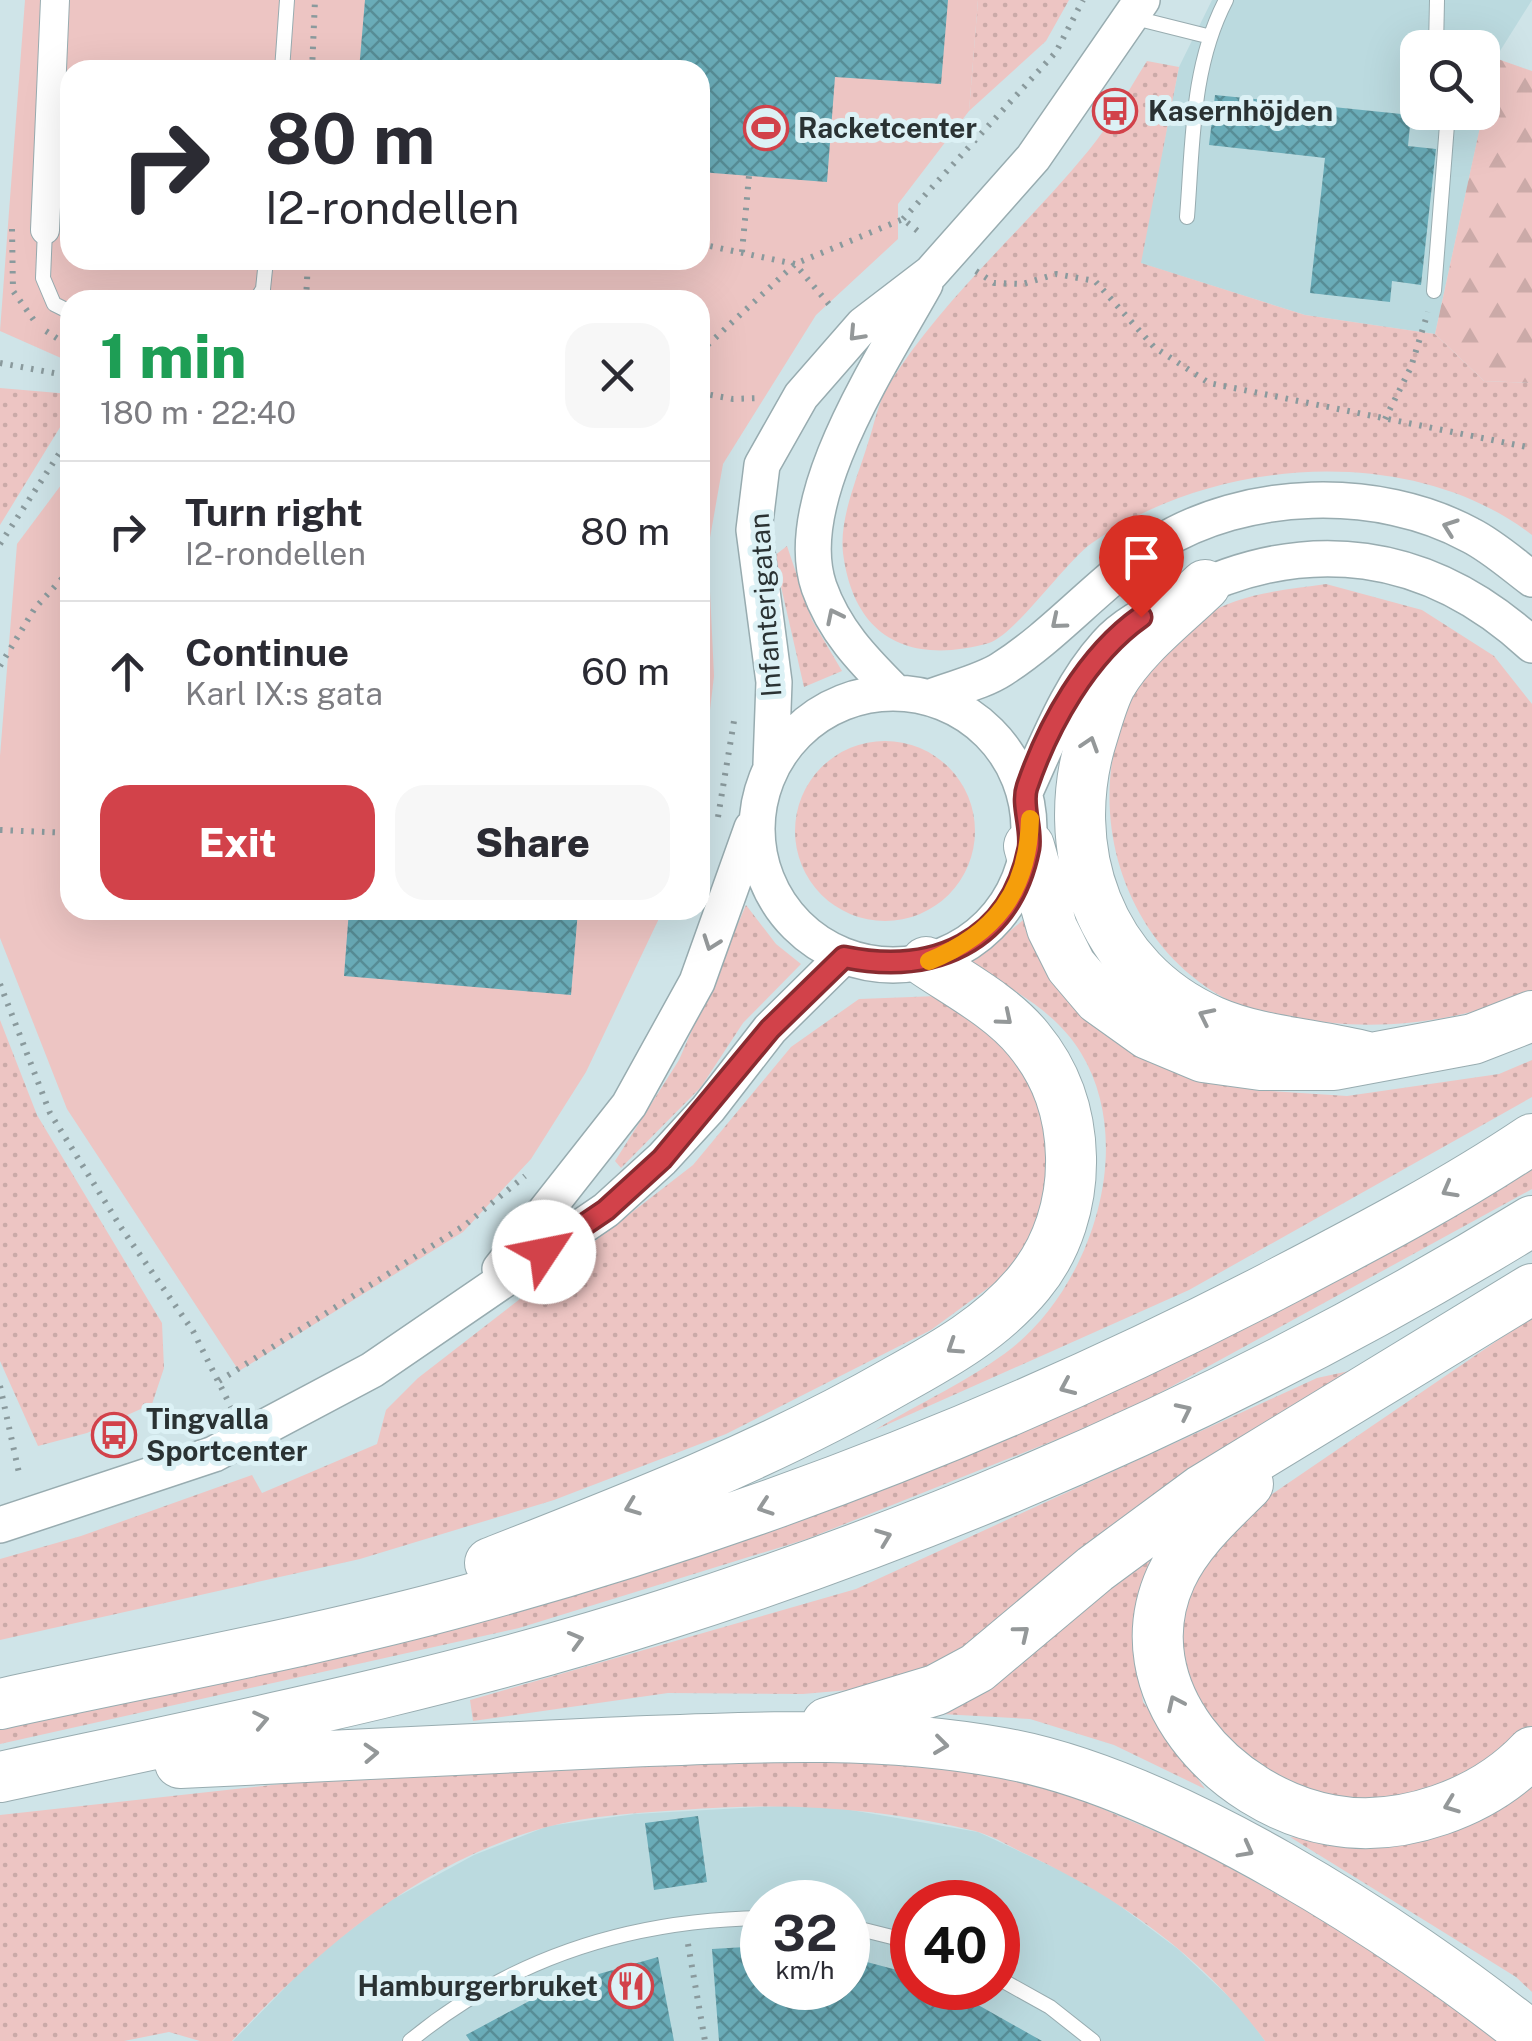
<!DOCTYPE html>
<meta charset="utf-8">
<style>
:root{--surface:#fff;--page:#f7f7f7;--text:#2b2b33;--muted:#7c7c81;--line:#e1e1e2;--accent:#d2424a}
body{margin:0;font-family:"Public Sans",sans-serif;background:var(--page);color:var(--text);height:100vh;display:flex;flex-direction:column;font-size:38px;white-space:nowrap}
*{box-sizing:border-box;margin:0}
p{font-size:32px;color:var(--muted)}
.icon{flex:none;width:55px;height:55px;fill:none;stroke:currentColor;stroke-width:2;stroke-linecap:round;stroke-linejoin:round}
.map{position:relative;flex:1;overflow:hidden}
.sheet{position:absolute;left:60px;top:290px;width:650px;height:630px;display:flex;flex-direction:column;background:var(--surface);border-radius:30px;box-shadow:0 10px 40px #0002}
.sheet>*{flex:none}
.top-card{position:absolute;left:60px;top:60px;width:650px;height:210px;border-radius:30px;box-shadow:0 10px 40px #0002;background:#fff;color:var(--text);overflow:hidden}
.tools{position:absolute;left:1400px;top:30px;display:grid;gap:20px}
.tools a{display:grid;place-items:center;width:100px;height:100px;border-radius:20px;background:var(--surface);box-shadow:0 10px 40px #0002;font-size:50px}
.speed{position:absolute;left:740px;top:1880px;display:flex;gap:20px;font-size:50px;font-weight:700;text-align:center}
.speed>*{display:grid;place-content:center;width:130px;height:130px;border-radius:50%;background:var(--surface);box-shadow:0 10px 40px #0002;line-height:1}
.speed small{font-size:25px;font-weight:400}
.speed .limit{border:15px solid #d22;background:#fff;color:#111}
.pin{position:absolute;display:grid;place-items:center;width:85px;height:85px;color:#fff;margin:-102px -42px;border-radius:50% 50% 50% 0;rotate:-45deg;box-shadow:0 0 10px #0007}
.pin .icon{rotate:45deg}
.me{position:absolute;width:110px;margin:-55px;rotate:56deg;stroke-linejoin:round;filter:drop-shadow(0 0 8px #0008)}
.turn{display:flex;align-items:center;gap:35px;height:210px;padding:0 40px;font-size:45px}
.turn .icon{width:130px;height:130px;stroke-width:2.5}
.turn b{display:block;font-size:70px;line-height:85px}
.round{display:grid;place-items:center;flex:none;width:105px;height:105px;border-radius:30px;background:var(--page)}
.overview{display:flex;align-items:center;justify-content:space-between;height:170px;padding:0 40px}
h1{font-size:60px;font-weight:800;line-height:75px;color:#1e9e55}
.cta{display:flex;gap:20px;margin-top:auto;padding:20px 40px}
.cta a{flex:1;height:115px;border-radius:30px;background:var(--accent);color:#fff;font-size:40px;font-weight:800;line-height:115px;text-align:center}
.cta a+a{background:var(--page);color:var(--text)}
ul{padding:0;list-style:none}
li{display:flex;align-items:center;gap:30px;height:140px;padding:0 40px;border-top:2px solid var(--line)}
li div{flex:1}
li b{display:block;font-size:38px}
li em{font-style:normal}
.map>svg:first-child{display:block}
.built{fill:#bbdadf;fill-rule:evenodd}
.grass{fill:url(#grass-dots)}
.forest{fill:url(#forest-firs)}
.pitch{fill:#edc5c3;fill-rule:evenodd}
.building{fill:url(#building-cross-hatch)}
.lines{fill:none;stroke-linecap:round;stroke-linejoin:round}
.service-casing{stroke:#98acb0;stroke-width:16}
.minor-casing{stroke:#98acb0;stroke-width:30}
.tertiary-casing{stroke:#98acb0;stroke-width:38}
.motorway-casing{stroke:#98acb0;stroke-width:52}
.path{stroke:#8a9a9d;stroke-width:6;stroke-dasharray:2.5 8;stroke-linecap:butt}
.service{stroke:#fff;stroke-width:14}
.minor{stroke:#fff;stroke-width:28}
.tertiary{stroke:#fff;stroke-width:35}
.motorway{stroke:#fff;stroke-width:50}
.oneway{stroke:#949899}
.route-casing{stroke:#882b30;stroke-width:25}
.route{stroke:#d2424a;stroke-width:18}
.slow{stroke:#f59e0b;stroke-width:18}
.labels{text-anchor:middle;stroke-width:10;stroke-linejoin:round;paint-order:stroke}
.poi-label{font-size:28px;font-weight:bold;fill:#2a3233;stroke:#dcf1f5;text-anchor:start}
.street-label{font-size:28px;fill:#2a3233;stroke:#dcf1f5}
</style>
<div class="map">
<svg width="1532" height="2041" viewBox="0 0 1532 2041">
<defs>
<pattern id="grass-dots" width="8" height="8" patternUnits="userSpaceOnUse" patternTransform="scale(2.5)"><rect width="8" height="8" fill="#edc5c3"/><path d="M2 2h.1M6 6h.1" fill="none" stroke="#cbaaa8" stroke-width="1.8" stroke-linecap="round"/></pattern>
<pattern id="forest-firs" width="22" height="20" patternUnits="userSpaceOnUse" patternTransform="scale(2.5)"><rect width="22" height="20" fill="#edc5c3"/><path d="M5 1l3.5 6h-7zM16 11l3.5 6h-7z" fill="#cbaaa8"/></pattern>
<pattern id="building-cross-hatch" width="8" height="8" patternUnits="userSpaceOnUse" patternTransform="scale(2.5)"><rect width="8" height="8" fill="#6aacb8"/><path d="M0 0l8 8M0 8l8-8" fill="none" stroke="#578d96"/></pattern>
</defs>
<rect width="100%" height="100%" fill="#cfe4e8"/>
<path class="built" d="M 1212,0 L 1532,0 L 1495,59 L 1435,334 L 1305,315 L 1140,263 L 1179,67 ZM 1418,48 L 1482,48 L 1482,112 L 1418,112 Z
M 816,1804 L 978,1832 L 1064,1872 L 1108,1897 L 1178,1949 L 1242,2009 L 1265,2041 L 233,2041 L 315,1957 L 386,1903 L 474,1855 L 548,1826 L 635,1814 ZM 762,1902 L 848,1902 L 848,1988 L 762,1988 ZM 912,1902 L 998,1902 L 998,1988 L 912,1988 Z"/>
<path class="grass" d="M 978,0 L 1069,0 L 1046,41 L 969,111 Z
M 1147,61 L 1179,67 L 1141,263 L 1305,315 L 1435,334 L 1484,381 L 1532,383 L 1532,535 C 1411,442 1213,457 1092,543 C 1065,562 1015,635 989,643 C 911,665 854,639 843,553 C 839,518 858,476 868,443 C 874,425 878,403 888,386 C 943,297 1023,231 1089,150 C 1111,123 1128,91 1147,61 Z
M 0,388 L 70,394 L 70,411 L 0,525 Z
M 787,546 L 812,620 L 842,671 L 804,687 L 774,556 Z
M 1326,584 L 1422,610 L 1494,656 L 1532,704 L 1532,993 C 1453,1023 1371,1034 1287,1016 C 1273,1014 1256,1012 1243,1007 C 1087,940 1060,712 1203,617 C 1239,593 1285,590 1326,584 Z
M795 831a90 90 0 1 1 180 0a90 90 0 1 1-180 0Z
M 746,905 L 776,944 L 801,964 L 743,1023 L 701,1087 L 621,1168 L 615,1161 L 679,1060 Z
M 1028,916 L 1144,1057 L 1253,1090 L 1347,1096 L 1499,1074 L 1532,1060 L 1532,1097 L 1189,1290 L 875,1430 C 919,1403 971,1380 1012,1348 C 1092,1284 1137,1145 1081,1053 C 1056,1011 1010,988 970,964 Z
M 938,996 L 1010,1048 L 1050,1113 L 1047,1192 L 1018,1266 L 931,1330 L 726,1434 L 554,1500 L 360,1559 L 0,1640 L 0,1559 L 81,1536 L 252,1475 L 262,1493 L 377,1444 L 386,1410 L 418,1378 L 693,1165 L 791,1047 L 859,999 Z
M 0,1020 L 37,1115 L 162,1323 L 164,1368 L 152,1404 L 87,1433 L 38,1446 L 0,1361 Z
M 1532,1161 L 1532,1189 L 1123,1413 L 807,1539 L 519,1628 L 0,1744 L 0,1725 L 621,1578 L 816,1515 L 1139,1379 Z
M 1532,1317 L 1532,1728 L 1440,1791 L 1341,1802 L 1251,1767 L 1205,1716 L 1180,1675 L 1176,1628 L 1190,1578 L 1231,1522 Z
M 1386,1363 L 1006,1626 L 929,1669 L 872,1688 L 803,1694 L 668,1693 L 473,1721 L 470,1700 L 856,1589 L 1317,1378 Z
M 1171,1532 L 1132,1631 L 1143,1702 L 1205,1789 L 1114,1745 L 1030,1719 L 941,1714 Z
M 569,1752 L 908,1755 L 1061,1791 L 1194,1848 L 1329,1923 L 1457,2003 L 1498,2041 L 1265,2041 C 1207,1960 1120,1898 1030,1856 C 1012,1848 994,1836 975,1831 C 878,1807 781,1802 682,1810 C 638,1813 590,1815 547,1827 C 422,1861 319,1948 232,2041 L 200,2041 L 169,2032 L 124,2041 L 0,2041 L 0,1815 Z
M 1532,1780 L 1532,1992 L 1516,1977 L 1290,1837 L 1347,1842 Z"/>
<path class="forest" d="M 1495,58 L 1532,71 L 1532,383 L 1484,381 L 1435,334 Z"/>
<path class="pitch" d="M 25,0 L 978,0 L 969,111 L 898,204 L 898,239 L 816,315 L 723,464 L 708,549 L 714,676 L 700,795 L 700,300 L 70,300 L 70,362 L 0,331 ZM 70,70 L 700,70 L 700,260 L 70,260 Z
M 70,473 L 70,910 L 663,910 L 586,1072 L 531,1159 L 463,1232 L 239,1371 L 67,1109 L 0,938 L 0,756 L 17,544 Z"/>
<path class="building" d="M 365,0 L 948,0 L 941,84 L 835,77 L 827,182 L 700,172 L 700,70 L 359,70 Z
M 1215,95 L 1411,115 L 1408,146 L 1436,149 L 1421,285 L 1392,281 L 1390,302 L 1310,293 L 1325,158 L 1209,145 Z
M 349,910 L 578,910 L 571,995 L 344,976 Z
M 698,1816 L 707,1882 L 654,1890 L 645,1823 Z
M 762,1946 L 762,1988 L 848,1988 L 848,1957 L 912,1974 L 912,1988 L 948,1988 L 1042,2041 L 719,2041 L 712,1949 Z
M 658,1957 L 674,2041 L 470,2041 L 466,2035 L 557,1986 Z"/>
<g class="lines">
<defs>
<path id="service" d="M 1131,17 L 1207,36
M 1436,48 L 1437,0
M 282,70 L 287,0
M 1187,217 C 1193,143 1191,67 1226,0
M 45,230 L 43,278 L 54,304 L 70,312
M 1434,291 L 1448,112
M 256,300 L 263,289 L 266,260
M 848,1926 L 912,1942
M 998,1978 L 1050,2007 L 1093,2041
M 410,2041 C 512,1957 632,1920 762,1918"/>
<path id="minor" d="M 45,230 L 55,0"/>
<path id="tertiary" d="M 894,691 C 862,659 834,630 819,587 C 789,499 883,360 925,284
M757 829a136 136 0 1 1 272 0a136 136 0 1 1-272 0Z
M 931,697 C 954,688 982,682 1002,669 C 1057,634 1101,580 1156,545 C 1245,489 1378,485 1470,535 C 1492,546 1512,564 1532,579
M 771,764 L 774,682 L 754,530 L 762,465 L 801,396 L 863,325 L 931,273 L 1033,158 L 1142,0
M 1025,792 C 1048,742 1069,686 1106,645 C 1126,622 1155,610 1182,596 C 1307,533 1429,550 1532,645
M 500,1269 L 629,1105 L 697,982 L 752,828
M 0,1525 L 214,1454 L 372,1370 L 606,1210 L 662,1159 L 708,1109 L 770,1029 L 843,957"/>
<path id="motorway" d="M 1205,585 C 1174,615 1133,646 1111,684 C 1103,699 1098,718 1093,734 C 1056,848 1099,971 1212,1021 C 1260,1042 1317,1044 1367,1057
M 1029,846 L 1052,928 L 1071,966 L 1099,999 L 1148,1034 L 1203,1057 L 1261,1065 L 1334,1065 L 1473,1039 L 1532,1016
M 1248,1484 C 1221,1511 1188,1540 1171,1577 C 1120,1689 1225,1801 1331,1820 C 1401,1833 1484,1803 1532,1752
M 490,1563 C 628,1509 767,1455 896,1381 C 945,1354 993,1327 1029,1283 C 1058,1248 1072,1202 1071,1157 C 1070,1112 1057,1074 1028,1039 C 1002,1007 960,985 926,962
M 0,1704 C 155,1670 314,1642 467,1600 C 747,1524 1016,1419 1273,1286 C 1361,1240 1450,1194 1532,1139
M 827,1723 L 936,1690 L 977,1668 L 1095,1569 L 1202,1490 L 1532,1289
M 180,1763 C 328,1755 477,1748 626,1742 C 751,1737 879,1730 1003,1753 C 1170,1783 1400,1931 1532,2037
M 0,1777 C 223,1729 447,1685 664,1615 C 968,1518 1260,1388 1532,1221"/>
</defs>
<use href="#service" class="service-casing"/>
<use href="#minor" class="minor-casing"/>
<use href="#tertiary" class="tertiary-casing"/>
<use href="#motorway" class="motorway-casing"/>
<path class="path" d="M 312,70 L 315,0
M 903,219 L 1056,52 L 1083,0
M 12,229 L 13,291 L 36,323
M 700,244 L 795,264 L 833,309
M 742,252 L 749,176
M 976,271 L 994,283 L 1023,284 L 1056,274 L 1095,281 L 1154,347 L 1209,383 L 1532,448
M 306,300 L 308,260
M 46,331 L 70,347
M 700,352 L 795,264 L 903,219 L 920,233
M 0,363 L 70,376
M 700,393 L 733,399 L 761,398
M 1385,419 L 1411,367 L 1428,312
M 0,544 L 70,437
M 0,666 L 35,608 L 70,570
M 718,817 L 735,715
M 0,830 L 70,833
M 0,984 L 50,1113 L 122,1229 L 193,1331 L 231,1407
M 219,1381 L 465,1225 L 525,1176
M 0,1386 L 19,1473
M 688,1944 L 705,2041"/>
<use href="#service" class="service"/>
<use href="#minor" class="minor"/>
<use href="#tertiary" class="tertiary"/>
<use href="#motorway" class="motorway"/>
</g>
<defs><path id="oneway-chevron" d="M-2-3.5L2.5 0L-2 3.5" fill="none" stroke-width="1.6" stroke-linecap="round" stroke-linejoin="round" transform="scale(2.5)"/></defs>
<g class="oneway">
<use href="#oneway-chevron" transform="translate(856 334) rotate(133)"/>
<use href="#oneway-chevron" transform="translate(1450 527) rotate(-160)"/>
<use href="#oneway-chevron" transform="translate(834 616) rotate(-116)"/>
<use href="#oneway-chevron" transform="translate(1058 622) rotate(140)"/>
<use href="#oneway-chevron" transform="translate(1090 744) rotate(-72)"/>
<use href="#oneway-chevron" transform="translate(711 943) rotate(110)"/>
<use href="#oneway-chevron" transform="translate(1206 1016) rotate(-154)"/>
<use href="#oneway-chevron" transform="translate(1005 1018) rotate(40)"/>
<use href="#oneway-chevron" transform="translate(1449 1190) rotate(151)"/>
<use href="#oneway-chevron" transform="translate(954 1347) rotate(147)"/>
<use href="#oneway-chevron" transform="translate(1067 1387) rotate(156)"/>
<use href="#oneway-chevron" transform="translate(1184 1411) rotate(-26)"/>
<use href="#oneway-chevron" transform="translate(632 1507) rotate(159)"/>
<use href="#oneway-chevron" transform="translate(765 1507) rotate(161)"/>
<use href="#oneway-chevron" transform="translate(884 1537) rotate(-21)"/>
<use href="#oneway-chevron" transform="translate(1022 1633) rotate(-39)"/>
<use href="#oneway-chevron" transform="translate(576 1640) rotate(-16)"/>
<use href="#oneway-chevron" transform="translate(1175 1703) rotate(-115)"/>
<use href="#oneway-chevron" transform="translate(261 1720) rotate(-12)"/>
<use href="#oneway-chevron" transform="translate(941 1745) rotate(7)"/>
<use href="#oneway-chevron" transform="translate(371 1753) rotate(-3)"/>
<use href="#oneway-chevron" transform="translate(1451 1805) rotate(159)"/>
<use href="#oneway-chevron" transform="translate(1246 1850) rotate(28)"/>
</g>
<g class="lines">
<defs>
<path id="route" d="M 544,1252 L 606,1210 L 662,1159 L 770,1029 L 844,957 C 932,975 1010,944 1029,848 C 1032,828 1021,804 1027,787 C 1048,725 1087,655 1141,617"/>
</defs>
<use href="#route" class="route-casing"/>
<use href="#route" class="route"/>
<path class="slow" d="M 929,961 C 995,934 1028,892 1030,819"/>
</g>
<defs>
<symbol id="bus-ring" viewBox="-11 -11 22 22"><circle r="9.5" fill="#dcf1f5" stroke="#d2424a" stroke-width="1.5"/><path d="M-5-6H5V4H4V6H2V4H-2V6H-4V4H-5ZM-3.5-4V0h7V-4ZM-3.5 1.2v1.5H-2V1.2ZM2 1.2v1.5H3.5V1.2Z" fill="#d2424a"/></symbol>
<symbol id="stadium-ring" viewBox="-11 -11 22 22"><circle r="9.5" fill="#dcf1f5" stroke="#d2424a" stroke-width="1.5"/><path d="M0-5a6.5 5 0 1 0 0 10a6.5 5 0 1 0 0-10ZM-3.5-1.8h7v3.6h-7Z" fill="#d2424a"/></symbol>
<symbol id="restaurant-ring" viewBox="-11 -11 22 22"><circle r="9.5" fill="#dcf1f5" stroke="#d2424a" stroke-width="1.5"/><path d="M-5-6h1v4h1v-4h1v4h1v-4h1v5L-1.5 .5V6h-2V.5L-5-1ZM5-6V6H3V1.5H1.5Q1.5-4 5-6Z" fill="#d2424a"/></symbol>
</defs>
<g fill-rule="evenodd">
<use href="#bus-ring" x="1090" y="86" width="50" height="50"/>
<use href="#stadium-ring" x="741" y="103" width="50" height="50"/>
<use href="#bus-ring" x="89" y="1410" width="50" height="50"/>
<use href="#restaurant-ring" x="606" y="1961" width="50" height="50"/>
</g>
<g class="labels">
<g class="poi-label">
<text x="1148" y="121">Kasernhöjden</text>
<text x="798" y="138">Racketcenter</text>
<text x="146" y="1429">Tingvalla<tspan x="146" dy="32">Sportcenter</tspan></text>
<text x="598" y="1996" text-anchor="end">Hamburgerbruket</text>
</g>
<g class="street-label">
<text transform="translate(765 605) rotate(-94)" y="10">Infanterigatan</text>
</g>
</g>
</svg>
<div class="tools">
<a><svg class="icon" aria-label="search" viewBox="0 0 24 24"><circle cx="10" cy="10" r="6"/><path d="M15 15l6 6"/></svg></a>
</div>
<div class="speed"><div>32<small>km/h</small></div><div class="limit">40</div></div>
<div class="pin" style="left:1141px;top:617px;background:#d93025"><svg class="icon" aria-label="arrive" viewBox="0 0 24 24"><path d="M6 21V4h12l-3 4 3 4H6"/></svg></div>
<svg class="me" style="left:544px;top:1252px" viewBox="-20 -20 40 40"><circle r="19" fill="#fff"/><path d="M0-13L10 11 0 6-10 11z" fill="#d2424a"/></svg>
<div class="top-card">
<div class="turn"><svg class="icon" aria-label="right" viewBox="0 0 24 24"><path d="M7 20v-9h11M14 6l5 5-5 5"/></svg><div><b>80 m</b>I2-rondellen</div></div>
</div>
<section class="sheet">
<div class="overview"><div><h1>1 min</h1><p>180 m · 22:40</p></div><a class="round"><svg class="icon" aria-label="close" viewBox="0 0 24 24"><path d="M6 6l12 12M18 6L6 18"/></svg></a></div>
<ul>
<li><svg class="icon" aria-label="right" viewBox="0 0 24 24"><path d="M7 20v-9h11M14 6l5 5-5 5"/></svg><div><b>Turn right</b><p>I2-rondellen</p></div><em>80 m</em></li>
<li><svg class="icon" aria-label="ahead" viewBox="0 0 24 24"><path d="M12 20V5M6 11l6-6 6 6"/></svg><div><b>Continue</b><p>Karl IX:s gata</p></div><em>60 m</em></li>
</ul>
<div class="cta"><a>Exit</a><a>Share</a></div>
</section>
</div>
